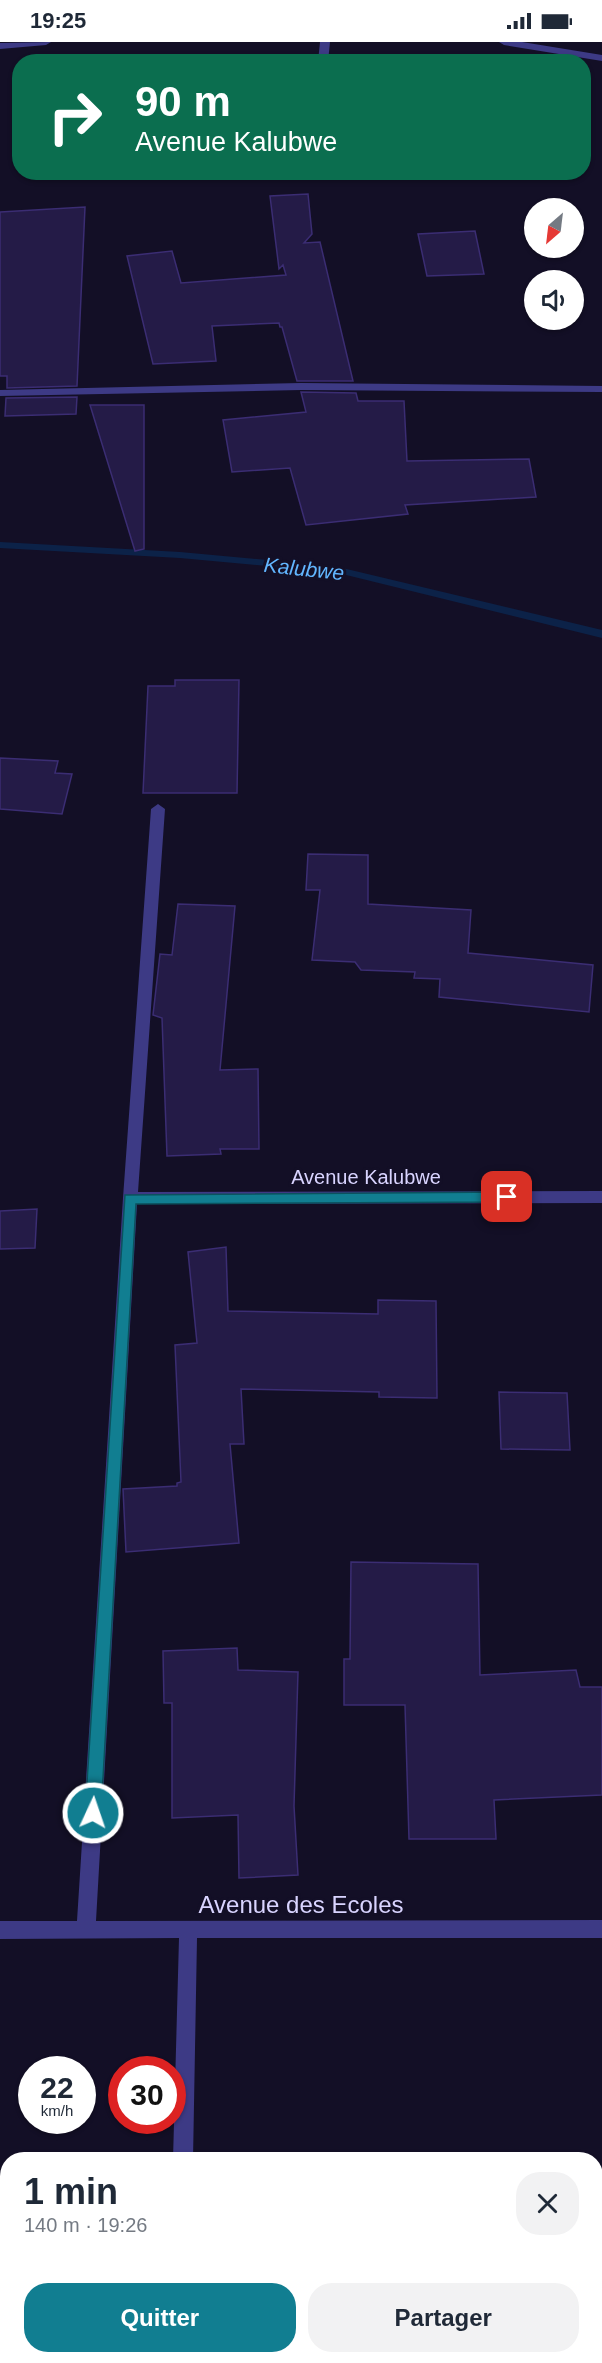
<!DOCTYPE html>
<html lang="fr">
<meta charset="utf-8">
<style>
:root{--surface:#fff;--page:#f2f2f3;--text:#1f2937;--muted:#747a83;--accent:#117e91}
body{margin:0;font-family:Helvetica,sans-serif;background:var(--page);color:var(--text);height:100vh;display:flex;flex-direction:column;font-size:22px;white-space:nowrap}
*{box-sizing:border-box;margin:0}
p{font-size:20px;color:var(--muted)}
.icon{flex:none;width:33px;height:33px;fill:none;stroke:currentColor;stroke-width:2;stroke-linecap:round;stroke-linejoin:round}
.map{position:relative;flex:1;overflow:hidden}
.details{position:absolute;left:0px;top:2110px;width:603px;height:212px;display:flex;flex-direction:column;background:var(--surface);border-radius:24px 24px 0 0;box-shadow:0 2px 4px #0004}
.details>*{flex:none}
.guide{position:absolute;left:12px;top:12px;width:579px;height:126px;border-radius:24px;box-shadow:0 2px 4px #0004;background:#0b6e4f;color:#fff;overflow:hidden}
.needle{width:39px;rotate:208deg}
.fabs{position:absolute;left:524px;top:156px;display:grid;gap:12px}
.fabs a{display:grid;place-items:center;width:60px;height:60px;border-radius:50%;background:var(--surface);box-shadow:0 2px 4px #0004;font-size:30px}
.speed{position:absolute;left:18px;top:2014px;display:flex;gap:12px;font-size:30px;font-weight:700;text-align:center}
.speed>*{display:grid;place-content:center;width:78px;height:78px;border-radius:50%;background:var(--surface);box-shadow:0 2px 4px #0004;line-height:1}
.speed small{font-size:15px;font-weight:400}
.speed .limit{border:9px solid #d22;background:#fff;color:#111}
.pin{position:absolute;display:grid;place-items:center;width:51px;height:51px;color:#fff;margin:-26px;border-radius:12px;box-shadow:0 3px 9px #0006}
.me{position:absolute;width:66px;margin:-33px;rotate:3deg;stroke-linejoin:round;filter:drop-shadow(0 0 4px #0008)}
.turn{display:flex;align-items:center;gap:21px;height:126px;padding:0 24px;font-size:27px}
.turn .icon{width:78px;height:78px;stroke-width:2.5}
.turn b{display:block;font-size:42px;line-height:51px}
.round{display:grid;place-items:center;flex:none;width:63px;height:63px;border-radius:24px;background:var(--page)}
.headline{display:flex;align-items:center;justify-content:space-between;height:102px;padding:0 24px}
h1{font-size:36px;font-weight:600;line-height:45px}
.button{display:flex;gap:12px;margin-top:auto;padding:12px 24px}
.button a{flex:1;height:69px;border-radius:24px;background:var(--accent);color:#fff;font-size:24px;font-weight:600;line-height:69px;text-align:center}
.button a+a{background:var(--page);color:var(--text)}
.status{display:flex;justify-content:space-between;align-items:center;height:42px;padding:0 30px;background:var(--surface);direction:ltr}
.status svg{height:16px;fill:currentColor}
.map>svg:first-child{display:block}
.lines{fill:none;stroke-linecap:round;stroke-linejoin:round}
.stream{fill:#0c2248;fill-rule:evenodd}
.building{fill:#241b47;stroke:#3b2d73;stroke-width:1.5}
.service{fill:#3d3a85;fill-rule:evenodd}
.minor{fill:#3d3a85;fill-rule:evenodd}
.route{fill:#117e91;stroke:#0b525e;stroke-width:1.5}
.labels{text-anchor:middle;stroke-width:6;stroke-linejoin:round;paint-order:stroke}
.street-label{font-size:20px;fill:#d9d4ff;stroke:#130f26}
.water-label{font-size:21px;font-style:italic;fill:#62b6ff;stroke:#130f26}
.near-street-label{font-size:24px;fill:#d9d4ff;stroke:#130f26}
</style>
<div class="status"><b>19:25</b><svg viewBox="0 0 49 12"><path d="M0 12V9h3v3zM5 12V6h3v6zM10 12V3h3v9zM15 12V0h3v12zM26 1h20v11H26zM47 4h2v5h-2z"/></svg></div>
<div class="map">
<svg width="602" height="2321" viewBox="0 0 602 2321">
<rect width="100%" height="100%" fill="#130f26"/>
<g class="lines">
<path class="stream" d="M 0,500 L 180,510 L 334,524 L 602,588 L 602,596 L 334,530 L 180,516 L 0,506 Z"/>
</g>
<path class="building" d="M 308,152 L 312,192 L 304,201 L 320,200 L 353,339 L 297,339 L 282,285 L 280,285 L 279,281 L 212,284 L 216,319 L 153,322 L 127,214 L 172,209 L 181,241 L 286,233 L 283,223 L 279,227 L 270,154 Z
M 85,165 L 77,344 L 7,346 L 7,334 L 0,334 L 0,170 Z
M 475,189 L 484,232 L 427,234 L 418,192 Z
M 301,350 L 356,351 L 358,359 L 404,359 L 407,419 L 529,417 L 536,455 L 405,463 L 408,472 L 306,483 L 290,426 L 232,430 L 223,378 L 306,370 Z
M 77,355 L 76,372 L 5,374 L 6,356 Z
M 90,363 L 144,363 L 144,507 L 135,509 Z
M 175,638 L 239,638 L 237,751 L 143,751 L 148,644 L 175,644 Z
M 0,716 L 58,719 L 55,731 L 72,732 L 62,772 L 0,767 Z
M 308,812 L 368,813 L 368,862 L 471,868 L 468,911 L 593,923 L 589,970 L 439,955 L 440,937 L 414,936 L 415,930 L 361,928 L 355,920 L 312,918 L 320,848 L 306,848 Z
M 178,862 L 235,864 L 220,1028 L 258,1027 L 259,1107 L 220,1107 L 221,1112 L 167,1114 L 162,976 L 153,973 L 160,912 L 172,913 Z
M 37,1167 L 35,1206 L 0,1207 L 0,1169 Z
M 226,1205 L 228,1269 L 378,1272 L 378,1258 L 436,1259 L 437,1356 L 379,1355 L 379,1350 L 241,1347 L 244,1402 L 230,1402 L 239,1501 L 126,1510 L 123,1447 L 177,1444 L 177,1441 L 181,1440 L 175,1303 L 197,1301 L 188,1210 Z
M 499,1350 L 567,1351 L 570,1408 L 501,1407 Z
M 351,1520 L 478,1522 L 480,1633 L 576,1628 L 580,1645 L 602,1645 L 602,1753 L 494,1758 L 496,1797 L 409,1797 L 405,1663 L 344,1663 L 344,1617 L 350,1617 Z
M 237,1606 L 238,1628 L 298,1630 L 294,1764 L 298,1833 L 239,1836 L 238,1773 L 172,1776 L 172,1661 L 164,1661 L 163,1609 Z"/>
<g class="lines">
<path class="service" d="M 320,0 L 330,0 L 328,20 L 318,20 Z"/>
<path class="minor" d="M 51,0 L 46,3 L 0,7 L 0,1 Z
M 499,0 L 522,0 L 602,13 L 602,19 L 504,3 Z
M 301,341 L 602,344 L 602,350 L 301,348 L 0,354 L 0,348 Z
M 158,762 L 165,767 L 138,1150 L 602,1149 L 602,1161 L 137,1162 L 96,1879 L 602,1878 L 602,1896 L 197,1896 L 193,2118 L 173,2118 L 179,1896 L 0,1897 L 0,1879 L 77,1879 L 123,1156 L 151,767 Z
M 169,2314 L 189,2314 L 189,2321 L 169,2321 Z"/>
</g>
<path class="route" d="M 507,1150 L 514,1155 L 507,1160 L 136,1162 L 101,1771 L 99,1776 L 93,1778 L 87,1776 L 85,1771 L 125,1153 Z"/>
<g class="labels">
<g class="street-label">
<text x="366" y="1142">Avenue Kalubwe</text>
</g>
<g class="water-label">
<text transform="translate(304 527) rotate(6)" y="7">Kalubwe</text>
</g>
<g class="near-street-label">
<text x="301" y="1871">Avenue des Ecoles</text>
</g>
</g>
</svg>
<div class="fabs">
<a><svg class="needle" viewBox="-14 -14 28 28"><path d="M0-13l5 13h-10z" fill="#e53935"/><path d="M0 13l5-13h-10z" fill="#747a83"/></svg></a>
<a><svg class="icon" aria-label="sound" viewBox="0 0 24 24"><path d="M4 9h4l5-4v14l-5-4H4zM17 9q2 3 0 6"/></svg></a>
</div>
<div class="speed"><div>22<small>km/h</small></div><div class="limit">30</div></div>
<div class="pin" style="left:507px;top:1155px;background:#d93025"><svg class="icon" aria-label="arrive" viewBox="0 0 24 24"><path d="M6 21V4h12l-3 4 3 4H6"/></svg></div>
<svg class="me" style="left:93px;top:1771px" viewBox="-20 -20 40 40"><circle r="17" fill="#117e91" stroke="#fff" stroke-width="3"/><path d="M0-11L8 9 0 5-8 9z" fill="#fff"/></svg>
<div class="guide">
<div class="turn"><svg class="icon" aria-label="right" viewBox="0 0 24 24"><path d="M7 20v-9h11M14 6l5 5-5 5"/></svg><div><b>90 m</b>Avenue Kalubwe</div></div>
</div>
<section class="details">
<div class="headline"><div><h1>1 min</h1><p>140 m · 19:26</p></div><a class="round"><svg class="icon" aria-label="close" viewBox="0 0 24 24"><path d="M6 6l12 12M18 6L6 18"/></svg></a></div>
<div class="button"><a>Quitter</a><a>Partager</a></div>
</section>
</div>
